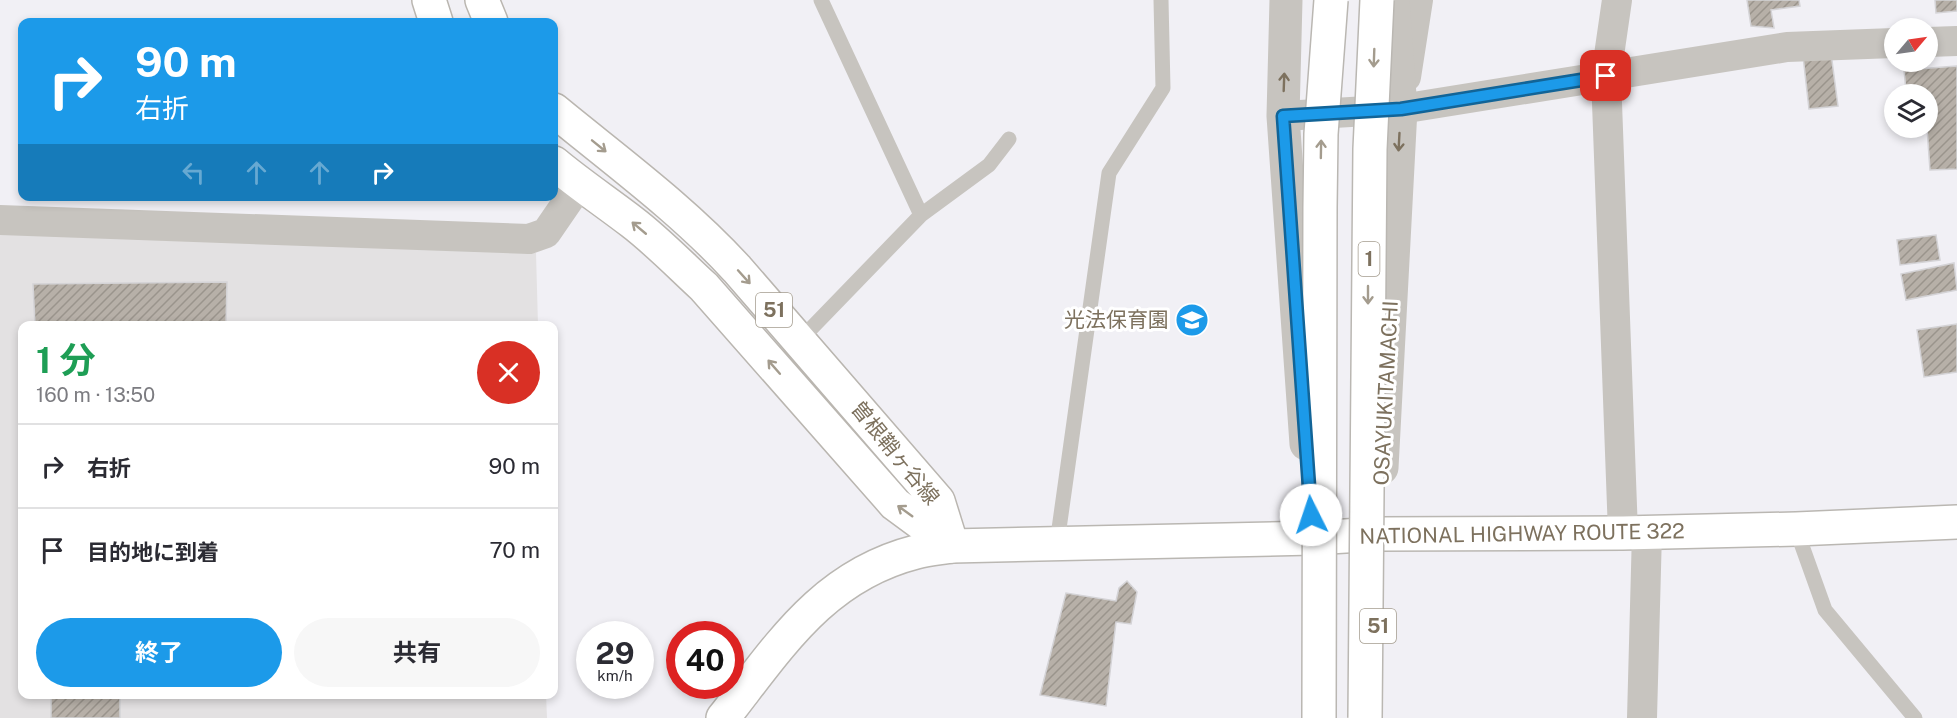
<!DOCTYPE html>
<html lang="ja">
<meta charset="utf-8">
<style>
:root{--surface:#fff;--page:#f7f7f7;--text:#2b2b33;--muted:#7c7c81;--line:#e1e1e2;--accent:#1c9ae9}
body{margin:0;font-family:"Public Sans","Noto Sans JP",sans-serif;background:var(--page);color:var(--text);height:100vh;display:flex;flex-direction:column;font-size:22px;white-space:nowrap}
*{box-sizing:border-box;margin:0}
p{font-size:20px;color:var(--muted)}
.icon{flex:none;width:33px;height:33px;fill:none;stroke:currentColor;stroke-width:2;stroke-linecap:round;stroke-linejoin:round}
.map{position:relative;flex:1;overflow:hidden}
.sheet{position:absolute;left:18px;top:321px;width:540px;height:378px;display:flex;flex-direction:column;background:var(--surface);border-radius:12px;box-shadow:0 3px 9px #0003}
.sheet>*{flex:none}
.guide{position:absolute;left:18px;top:18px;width:540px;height:183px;border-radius:12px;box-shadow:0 3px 9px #0003;background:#1c9ae9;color:#fff;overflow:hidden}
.needle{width:39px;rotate:61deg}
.tools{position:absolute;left:1884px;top:18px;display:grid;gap:12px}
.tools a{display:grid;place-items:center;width:54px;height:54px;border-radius:50%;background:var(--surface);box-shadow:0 3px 9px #0003;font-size:30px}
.speed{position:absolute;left:576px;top:621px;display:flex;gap:12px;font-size:30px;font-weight:700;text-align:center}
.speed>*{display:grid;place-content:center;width:78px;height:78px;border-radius:50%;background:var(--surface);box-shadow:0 3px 9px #0003;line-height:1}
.speed small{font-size:15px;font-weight:400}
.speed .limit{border:9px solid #d22;background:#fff;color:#111}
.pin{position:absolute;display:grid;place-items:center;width:51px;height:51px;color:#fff;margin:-26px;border-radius:12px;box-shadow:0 3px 9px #0006}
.me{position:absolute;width:66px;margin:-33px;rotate:356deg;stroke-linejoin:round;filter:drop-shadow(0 0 4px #0008)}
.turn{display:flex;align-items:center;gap:21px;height:126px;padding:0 18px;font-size:27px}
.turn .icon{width:78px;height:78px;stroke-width:2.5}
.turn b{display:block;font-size:42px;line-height:51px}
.lanes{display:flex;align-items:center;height:57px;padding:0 18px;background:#0003;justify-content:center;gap:30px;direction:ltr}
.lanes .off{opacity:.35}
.round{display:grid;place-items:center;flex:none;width:63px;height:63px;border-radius:32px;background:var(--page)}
.headline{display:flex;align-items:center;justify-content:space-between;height:102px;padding:0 18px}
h1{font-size:36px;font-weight:700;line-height:45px;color:#1e9e55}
.cta{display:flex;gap:12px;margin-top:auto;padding:12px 18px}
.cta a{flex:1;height:69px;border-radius:36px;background:var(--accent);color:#fff;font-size:24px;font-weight:700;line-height:69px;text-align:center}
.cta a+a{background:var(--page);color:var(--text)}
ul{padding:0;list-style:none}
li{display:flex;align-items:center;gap:18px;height:84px;padding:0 18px;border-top:2px solid var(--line)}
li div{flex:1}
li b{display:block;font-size:22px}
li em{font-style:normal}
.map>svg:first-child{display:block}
.built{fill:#e3e1e2}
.building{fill:url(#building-hatch);stroke:#d4d3d6;stroke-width:1.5}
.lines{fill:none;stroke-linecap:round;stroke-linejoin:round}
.primary-casing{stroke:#bab6b0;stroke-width:36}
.trunk-casing{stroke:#bab7b2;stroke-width:36}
.service{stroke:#c7c4bf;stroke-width:15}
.minor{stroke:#c7c4bf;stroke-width:30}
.tertiary{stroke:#c7c4bf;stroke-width:33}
.primary{stroke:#fff;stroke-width:33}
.trunk{stroke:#fff;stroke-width:33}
.motorway-bridge-casing{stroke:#bab7b2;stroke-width:36;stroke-linecap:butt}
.motorway-bridge{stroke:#fff;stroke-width:33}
.oneway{stroke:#a49c8e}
.oneway2{stroke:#7d715e}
.route-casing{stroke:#126497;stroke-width:15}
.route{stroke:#1c9ae9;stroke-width:10}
.labels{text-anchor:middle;stroke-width:6;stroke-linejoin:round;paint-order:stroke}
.shield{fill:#fff;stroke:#a49c8e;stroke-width:1.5}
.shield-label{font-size:20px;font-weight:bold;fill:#7d715e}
.poi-label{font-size:21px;fill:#7d715e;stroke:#fff;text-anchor:end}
.street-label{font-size:21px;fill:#7d715e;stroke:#fff}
</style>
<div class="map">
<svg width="1957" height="718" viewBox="0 0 1957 718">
<defs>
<pattern id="building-hatch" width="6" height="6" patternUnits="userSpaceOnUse" patternTransform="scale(1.5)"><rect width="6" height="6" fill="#b7b0a8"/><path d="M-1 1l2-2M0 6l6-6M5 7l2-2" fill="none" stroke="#9a948c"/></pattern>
</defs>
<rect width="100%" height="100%" fill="#f1f0f5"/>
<path class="built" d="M 0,228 L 536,253 L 538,325 L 22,326 L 22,694 L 546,694 L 547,718 L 0,718 Z"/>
<path class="building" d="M 1747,0 L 1799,0 L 1800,6 L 1771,10 L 1774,28 L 1751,26 Z
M 1935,0 L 1957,0 L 1957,11 L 1936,13 Z
M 1831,53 L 1838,106 L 1809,109 L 1803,56 Z
M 1957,66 L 1957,169 L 1930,170 L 1927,128 L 1928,94 L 1906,90 L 1904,70 Z
M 1936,235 L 1940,260 L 1900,265 L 1897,240 Z
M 1954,263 L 1957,290 L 1906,300 L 1901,274 Z
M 227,282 L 226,326 L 35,326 L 33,284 Z
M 1957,324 L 1957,372 L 1924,377 L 1917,330 Z
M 1127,581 L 1137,592 L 1131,624 L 1116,622 L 1106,706 L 1040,695 L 1066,593 L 1116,601 L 1119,588 Z
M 51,694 L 120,694 L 120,718 L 51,718 Z"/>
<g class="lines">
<defs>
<path id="primary" d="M 429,0 L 436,22
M 482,0 L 491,22
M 554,110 C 616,161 682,209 737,269 L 938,501 L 952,546
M 554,163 C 579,184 606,202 632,222 C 657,241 680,265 704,287 L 895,504 L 952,546"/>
<path id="trunk" d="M 723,718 C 779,647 822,576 916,552 C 928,549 940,548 952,546 L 1313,538 L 1378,534 L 1623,533 L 1796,529 L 1957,522"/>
</defs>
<use href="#primary" class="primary-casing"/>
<use href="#trunk" class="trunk-casing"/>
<path class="service" d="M 821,0 L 921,215
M 800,340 L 921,215 L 989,165 L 1009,139
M 1796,529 L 1825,610 L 1915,718
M 1057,543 L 1109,173 L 1163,88 L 1161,0"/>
<path class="minor" d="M 1617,0 L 1606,76 L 1623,533
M 1928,42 L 1957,41
M 1406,77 L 1418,0
M 1283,116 L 1401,109 L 1787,47 L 1894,43
M 0,220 L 529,239 L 546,233 L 579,185
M 1642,718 L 1647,532"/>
<path class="tertiary" d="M 1286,0 L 1283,116 L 1306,444
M 1382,468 L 1401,109 L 1393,0"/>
<use href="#primary" class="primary"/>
<use href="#trunk" class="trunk"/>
<defs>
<path id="motorway-bridge" d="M 1319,718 L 1320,207 L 1321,134 L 1331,0
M 1365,718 L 1370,149 L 1377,0"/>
</defs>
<use href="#motorway-bridge" class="motorway-bridge-casing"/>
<use href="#motorway-bridge" class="motorway-bridge"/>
</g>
<defs><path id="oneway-shaft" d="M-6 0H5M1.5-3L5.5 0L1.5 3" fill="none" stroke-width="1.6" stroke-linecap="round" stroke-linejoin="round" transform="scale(1.5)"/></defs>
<g class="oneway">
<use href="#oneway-shaft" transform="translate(1374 58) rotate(92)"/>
<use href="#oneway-shaft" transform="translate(599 146) rotate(39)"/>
<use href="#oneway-shaft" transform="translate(1321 149) rotate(-89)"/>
<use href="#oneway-shaft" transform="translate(639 228) rotate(-140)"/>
<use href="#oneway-shaft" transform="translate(744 277) rotate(48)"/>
<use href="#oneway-shaft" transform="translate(1368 295) rotate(90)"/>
<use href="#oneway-shaft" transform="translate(774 367) rotate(-131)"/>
<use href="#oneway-shaft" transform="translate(905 511) rotate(-144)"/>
</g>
<g class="oneway2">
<use href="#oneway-shaft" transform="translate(1284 82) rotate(-88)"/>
<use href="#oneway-shaft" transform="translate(1399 142) rotate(93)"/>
</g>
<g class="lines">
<defs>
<path id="route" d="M 1311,515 L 1283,116 L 1401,109 L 1606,76"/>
</defs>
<use href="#route" class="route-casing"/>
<use href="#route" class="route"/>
</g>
<defs>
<symbol id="school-disc" viewBox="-11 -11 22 22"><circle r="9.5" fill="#1c9ae9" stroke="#fff"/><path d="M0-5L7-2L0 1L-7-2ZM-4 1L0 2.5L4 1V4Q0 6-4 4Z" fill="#fff"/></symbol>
</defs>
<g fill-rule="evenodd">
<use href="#school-disc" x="1173" y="301" width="38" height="38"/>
</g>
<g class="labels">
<g class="shield">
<rect x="1358.5" y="242" width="21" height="34" rx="4.5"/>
<rect x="756" y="293" width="36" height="34" rx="4.5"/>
<rect x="1360" y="609" width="36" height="34" rx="4.5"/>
</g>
<g class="shield-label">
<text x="1369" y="266">1</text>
<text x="774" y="317">51</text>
<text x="1378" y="633">51</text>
</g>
<g class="poi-label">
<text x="1169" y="327">光法保育園</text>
</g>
<g class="street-label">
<text transform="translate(1386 393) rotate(-87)" y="7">OSAYUKITAMACHI</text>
<text transform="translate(895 453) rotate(51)" y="7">曽根鞘ヶ谷線</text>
<text transform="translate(1522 534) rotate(-1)" y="7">NATIONAL HIGHWAY ROUTE 322</text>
</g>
</g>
</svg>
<div class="tools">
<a><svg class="needle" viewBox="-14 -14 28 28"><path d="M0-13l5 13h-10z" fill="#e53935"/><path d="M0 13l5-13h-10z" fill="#7c7c81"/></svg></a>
<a><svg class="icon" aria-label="layers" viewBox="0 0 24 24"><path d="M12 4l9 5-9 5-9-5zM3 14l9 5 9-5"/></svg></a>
</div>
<div class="speed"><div>29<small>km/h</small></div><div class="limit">40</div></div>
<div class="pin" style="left:1606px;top:76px;background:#d93025"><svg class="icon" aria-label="arrive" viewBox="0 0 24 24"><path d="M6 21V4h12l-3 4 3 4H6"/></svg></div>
<svg class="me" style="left:1311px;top:515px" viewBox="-20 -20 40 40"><circle r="19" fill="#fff"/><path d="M0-13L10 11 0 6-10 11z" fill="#1c9ae9"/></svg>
<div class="guide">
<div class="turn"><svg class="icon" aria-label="right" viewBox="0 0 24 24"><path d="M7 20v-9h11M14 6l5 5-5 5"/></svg><div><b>90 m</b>右折</div></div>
<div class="lanes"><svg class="icon off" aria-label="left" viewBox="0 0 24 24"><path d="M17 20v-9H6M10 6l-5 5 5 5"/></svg><svg class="icon off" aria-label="ahead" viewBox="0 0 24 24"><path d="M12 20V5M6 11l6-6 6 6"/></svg><svg class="icon off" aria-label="ahead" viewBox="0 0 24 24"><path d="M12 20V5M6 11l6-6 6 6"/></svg><svg class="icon" aria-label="right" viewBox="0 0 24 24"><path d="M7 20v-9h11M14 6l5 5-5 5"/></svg></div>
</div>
<section class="sheet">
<div class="headline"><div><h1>1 分</h1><p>160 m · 13:50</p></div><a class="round" style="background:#d93025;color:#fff"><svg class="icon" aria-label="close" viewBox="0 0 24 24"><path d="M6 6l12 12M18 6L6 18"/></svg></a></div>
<ul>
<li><svg class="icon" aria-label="right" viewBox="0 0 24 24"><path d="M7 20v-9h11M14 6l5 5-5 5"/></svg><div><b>右折</b></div><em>90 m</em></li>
<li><svg class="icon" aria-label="arrive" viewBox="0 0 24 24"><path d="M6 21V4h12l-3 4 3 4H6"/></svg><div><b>目的地に到着</b></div><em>70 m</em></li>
</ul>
<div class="cta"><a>終了</a><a>共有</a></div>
</section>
</div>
